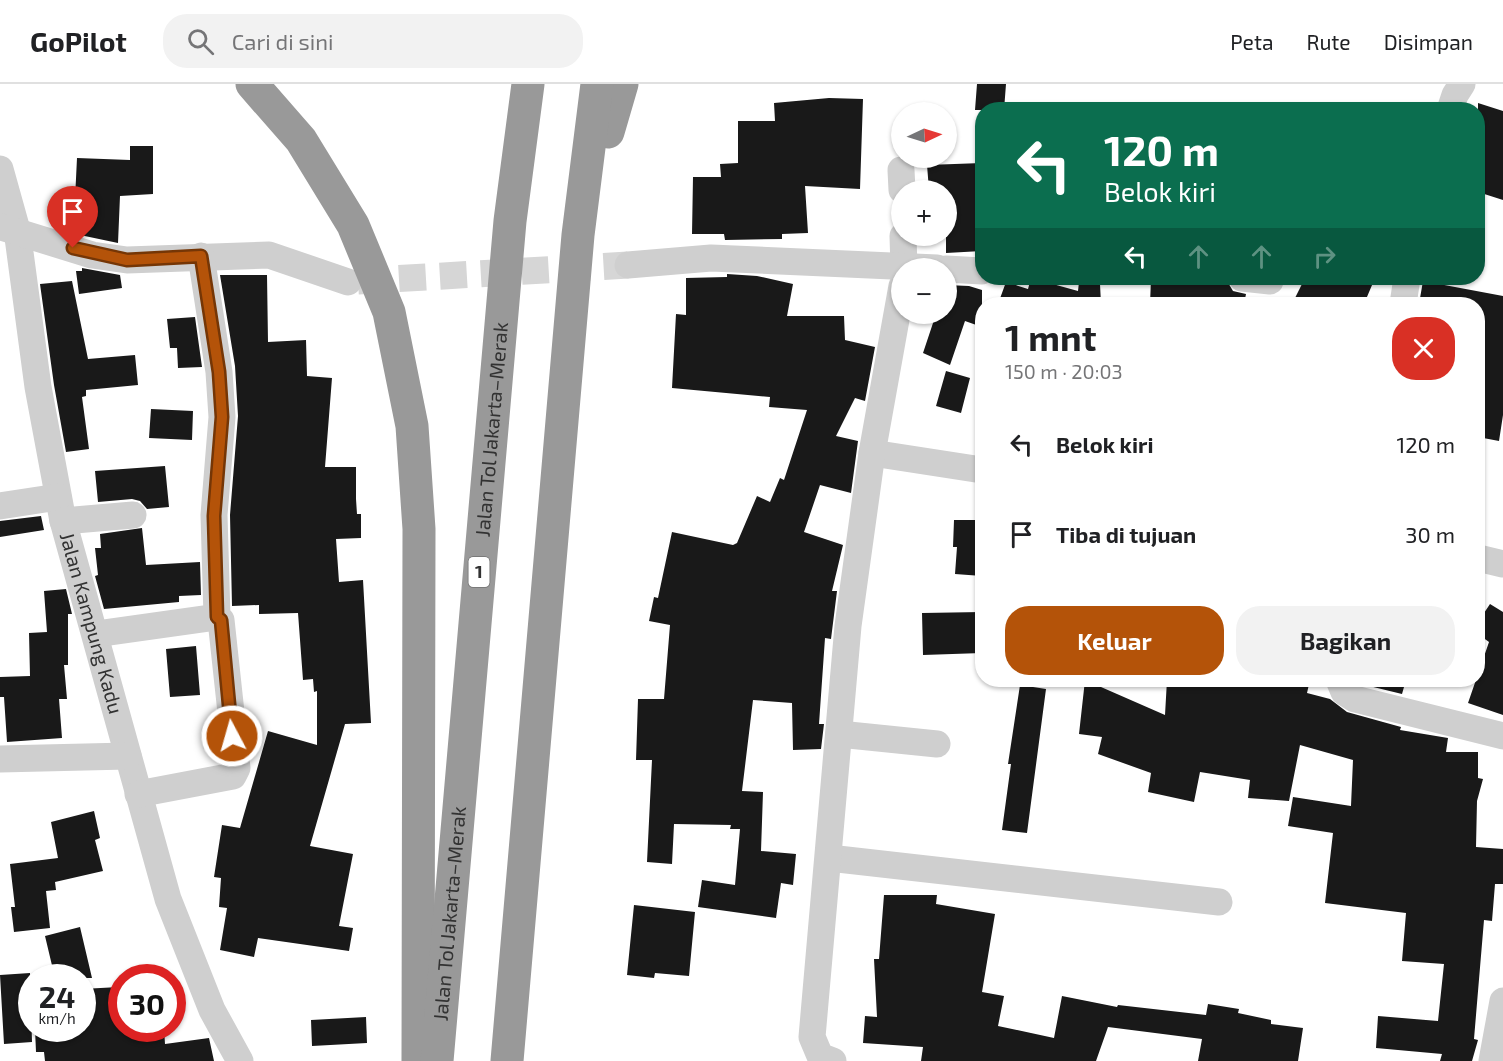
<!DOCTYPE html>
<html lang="id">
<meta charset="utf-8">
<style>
:root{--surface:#fff;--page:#f2f2f2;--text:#202124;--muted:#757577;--line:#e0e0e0;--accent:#b45309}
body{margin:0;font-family:"Exo 2",sans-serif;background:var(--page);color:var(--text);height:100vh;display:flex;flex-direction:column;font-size:22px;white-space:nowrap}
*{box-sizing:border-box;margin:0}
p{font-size:20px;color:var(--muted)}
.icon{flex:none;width:33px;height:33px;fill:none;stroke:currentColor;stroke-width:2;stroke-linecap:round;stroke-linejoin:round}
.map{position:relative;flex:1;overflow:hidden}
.side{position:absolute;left:975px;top:213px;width:510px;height:390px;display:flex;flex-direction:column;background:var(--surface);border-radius:24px;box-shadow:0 2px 4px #0004}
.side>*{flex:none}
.banner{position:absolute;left:975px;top:18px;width:510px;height:183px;border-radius:24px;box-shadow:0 2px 4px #0004;background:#0b6e4f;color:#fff;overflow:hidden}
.needle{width:39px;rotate:86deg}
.controls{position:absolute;left:891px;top:18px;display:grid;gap:12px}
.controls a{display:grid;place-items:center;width:66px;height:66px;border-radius:50%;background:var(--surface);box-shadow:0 2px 4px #0004;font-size:30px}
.speed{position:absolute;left:18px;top:880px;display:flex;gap:12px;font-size:30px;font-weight:700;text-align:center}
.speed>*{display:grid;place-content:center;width:78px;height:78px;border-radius:50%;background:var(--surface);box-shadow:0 2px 4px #0004;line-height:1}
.speed small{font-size:15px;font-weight:400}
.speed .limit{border:9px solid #d22;background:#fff;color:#111}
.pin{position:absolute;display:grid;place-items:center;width:51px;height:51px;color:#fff;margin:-62px -26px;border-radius:50% 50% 50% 0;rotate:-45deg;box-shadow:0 0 6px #0007}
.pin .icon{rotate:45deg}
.me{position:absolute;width:66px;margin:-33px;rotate:354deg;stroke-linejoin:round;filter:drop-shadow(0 0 4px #0008)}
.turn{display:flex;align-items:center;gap:21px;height:126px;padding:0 30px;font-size:27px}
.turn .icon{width:78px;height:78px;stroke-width:2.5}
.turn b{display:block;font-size:42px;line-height:51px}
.lanes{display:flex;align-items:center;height:57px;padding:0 30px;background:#0003;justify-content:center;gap:30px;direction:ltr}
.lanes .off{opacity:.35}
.round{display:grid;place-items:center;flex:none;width:63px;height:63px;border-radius:24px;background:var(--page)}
.head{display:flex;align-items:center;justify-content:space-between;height:102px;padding:0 30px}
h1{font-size:36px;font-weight:700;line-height:45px}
.action{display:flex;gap:12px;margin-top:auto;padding:12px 30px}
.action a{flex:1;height:69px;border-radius:24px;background:var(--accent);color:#fff;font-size:24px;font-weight:700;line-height:69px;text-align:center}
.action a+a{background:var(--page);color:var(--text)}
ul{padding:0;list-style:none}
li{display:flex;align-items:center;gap:18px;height:90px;padding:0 30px}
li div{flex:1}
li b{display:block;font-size:22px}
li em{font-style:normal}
header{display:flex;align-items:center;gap:36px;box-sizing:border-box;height:84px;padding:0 30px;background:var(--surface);border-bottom:2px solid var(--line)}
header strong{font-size:28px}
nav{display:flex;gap:33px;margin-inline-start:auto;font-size:21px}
.search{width:420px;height:54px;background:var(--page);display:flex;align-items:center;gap:15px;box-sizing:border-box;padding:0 21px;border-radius:24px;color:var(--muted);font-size:22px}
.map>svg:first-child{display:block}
.building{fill:#191919}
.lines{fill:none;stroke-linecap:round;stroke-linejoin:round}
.minor-tunnel{stroke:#d6d6d6;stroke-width:27;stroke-dasharray:27 14;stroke-linecap:butt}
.minor{stroke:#cfcfcf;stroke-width:27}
.highway{stroke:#999;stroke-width:33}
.route-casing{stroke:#753606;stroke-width:15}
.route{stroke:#b45309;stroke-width:10}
.labels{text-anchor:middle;stroke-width:6;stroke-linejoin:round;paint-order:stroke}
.shield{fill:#fff;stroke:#707070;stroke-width:1.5}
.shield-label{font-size:18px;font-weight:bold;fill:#323232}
.street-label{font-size:20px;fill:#323232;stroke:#fff}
</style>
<header>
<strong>GoPilot</strong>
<div class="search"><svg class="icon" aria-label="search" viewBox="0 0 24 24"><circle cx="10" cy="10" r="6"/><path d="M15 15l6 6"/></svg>Cari di sini</div>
<nav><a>Peta</a><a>Rute</a><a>Disimpan</a></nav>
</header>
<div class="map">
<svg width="1503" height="977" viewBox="0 0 1503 977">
<rect width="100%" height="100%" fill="#fff"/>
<path class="building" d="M 977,0 L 1006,0 L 1004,26 L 975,26 Z
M 829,14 L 863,15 L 860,105 L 805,102 L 808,149 L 782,150 L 782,155 L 725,156 L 724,150 L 692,150 L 693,93 L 721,93 L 720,80 L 738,79 L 738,37 L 775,37 L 774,19 Z
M 1478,19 L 1503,27 L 1503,116 L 1478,108 Z
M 130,62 L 153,62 L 153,110 L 120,112 L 118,159 L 80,151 L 79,140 L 55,142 L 54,116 L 75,115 L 77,74 L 130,76 Z
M 982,79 L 982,167 L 946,169 L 946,106 L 929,106 L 927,81 Z
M 82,184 L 120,191 L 122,204 L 79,210 L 76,187 L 82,187 Z
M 727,190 L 757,192 L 793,200 L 787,232 L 844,232 L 845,256 L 875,263 L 865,317 L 855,314 L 836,352 L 858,357 L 851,409 L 820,401 L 804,448 L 843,461 L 832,507 L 837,507 L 831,555 L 825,554 L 819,640 L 824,640 L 821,665 L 793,666 L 792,619 L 753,616 L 742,707 L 763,708 L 761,767 L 796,770 L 793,801 L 781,799 L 776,834 L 698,823 L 702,796 L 735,801 L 740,745 L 730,745 L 731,741 L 674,740 L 672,780 L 647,778 L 652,676 L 636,676 L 638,615 L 664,615 L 670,541 L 649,537 L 654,513 L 658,514 L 672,448 L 733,461 L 737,459 L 757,412 L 770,418 L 780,394 L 784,396 L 807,326 L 769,323 L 770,313 L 672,304 L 676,230 L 686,231 L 686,194 L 727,193 Z
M 220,191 L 267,191 L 268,258 L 306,256 L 307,292 L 332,294 L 325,383 L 356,383 L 356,415 L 357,430 L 361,430 L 361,454 L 336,455 L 339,498 L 363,496 L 371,639 L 345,640 L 310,762 L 353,770 L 339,842 L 353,844 L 349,867 L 258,854 L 254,873 L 220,866 L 227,824 L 219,823 L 221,794 L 214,793 L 222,741 L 240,744 L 268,647 L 317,661 L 317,607 L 314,608 L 313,595 L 303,596 L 298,529 L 259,530 L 259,521 L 232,522 L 230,431 L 238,332 L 235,282 Z
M 1031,194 L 1078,207 L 1079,198 L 1100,200 L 1101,220 L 998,220 L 1006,198 L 1028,205 Z
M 1305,194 L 1375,194 L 1364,220 L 1292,220 Z
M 1151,195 L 1227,197 L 1233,207 L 1246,210 L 1244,220 L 1150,220 Z
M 72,197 L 88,275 L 135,271 L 138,301 L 86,306 L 86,312 L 82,313 L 89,365 L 66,368 L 54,301 L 40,200 Z
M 1423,197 L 1503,212 L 1503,331 L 1499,357 L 1478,353 L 1478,220 L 1419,220 Z
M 946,201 L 969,202 L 982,206 L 982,243 L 965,237 L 950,281 L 923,269 L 936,230 L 946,230 Z
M 195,233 L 202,283 L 178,284 L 177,264 L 170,264 L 167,235 Z
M 946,287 L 970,294 L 961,329 L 936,322 Z
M 151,325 L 193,327 L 192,356 L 149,354 Z
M 165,382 L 169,423 L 147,425 L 140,417 L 132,415 L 98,418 L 95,387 Z
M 41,432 L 44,446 L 0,453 L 0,437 Z
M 954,436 L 982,436 L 982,492 L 955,490 L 957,463 L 953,463 Z
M 142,444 L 146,481 L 200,478 L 201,511 L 179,512 L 179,518 L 104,525 L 95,492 L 98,491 L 95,464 L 101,464 L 100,450 Z
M 66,505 L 72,530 L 68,530 L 68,581 L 64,581 L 67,615 L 59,615 L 62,654 L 7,658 L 4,613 L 0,613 L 0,593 L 30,592 L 29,549 L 47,548 L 44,507 Z
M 1490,520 L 1503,528 L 1503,631 L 1468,619 L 1489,558 L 1478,550 L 1478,538 Z
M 982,528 L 982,569 L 923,571 L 922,529 Z
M 196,562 L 200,611 L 170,613 L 166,565 Z
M 1085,596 L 1165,631 L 1167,596 L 1310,596 L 1307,609 L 1330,615 L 1347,628 L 1401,643 L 1400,646 L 1448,654 L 1446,668 L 1478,668 L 1478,694 L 1483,695 L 1477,717 L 1476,763 L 1503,765 L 1503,800 L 1495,800 L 1492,837 L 1484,836 L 1474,955 L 1478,956 L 1472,977 L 1440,977 L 1442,970 L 1376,964 L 1378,932 L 1438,937 L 1444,880 L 1402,877 L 1406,829 L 1325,819 L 1333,749 L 1288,742 L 1293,713 L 1351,722 L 1353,676 L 1300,661 L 1289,717 L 1248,714 L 1250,696 L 1200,688 L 1194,718 L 1148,708 L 1151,689 L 1098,670 L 1102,653 L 1079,650 Z
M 1358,596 L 1406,596 L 1402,610 L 1361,600 Z
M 1020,601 L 1046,605 L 1027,749 L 1002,746 L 1011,680 L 1008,680 Z
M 94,727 L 100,754 L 95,756 L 103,787 L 55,798 L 56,806 L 46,807 L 50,844 L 14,848 L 11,823 L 15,823 L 10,780 L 58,774 L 51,738 Z
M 884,811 L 937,811 L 936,820 L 995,830 L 982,908 L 1004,912 L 998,942 L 1054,954 L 1062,912 L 1117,923 L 1118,921 L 1206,931 L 1208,920 L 1239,925 L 1238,929 L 1271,936 L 1271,940 L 1303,944 L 1298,977 L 1198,977 L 1202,955 L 1108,943 L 1096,977 L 921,977 L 923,963 L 863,959 L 865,932 L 877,933 L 874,875 L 879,875 Z
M 634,821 L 695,828 L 689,892 L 655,889 L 654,894 L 627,891 Z
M 80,843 L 92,894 L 55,894 L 45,852 Z
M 30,889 L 32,958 L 4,960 L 0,891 Z
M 119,903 L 122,945 L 164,945 L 165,960 L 209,954 L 214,977 L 45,977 L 44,968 L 36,968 L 35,945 L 82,945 L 82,905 Z
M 366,933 L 367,959 L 312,962 L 311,936 Z"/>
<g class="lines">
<path class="minor-tunnel" d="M 358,197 L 628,181"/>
<g class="minor">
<path d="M 1450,26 L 1455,11 L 1462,0"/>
<path id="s1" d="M 0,85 L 17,146 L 38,303 L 63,437 L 168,815 L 212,926 L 240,977"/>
<path d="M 901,86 L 902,106"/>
<path d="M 1,143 L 92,171 L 127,176 L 269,171 L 348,198"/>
<path d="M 903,152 L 904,184"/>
<path d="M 628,181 L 711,174 L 937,184"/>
<path d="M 946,185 L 982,187"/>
<path d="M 1242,194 L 1270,197"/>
<path d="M 1403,220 L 1407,194"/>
<path d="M 872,369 L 982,386"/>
<path d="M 0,422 L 58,413"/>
<path d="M 63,437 L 133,431"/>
<path d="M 1478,474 L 1503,480"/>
<path d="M 96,550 L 217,533"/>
<path d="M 1339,596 L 1344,608 L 1355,615 L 1503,652"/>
<path d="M 839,650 L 937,660"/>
<path d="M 0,675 L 128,672"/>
<path d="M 138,710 L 233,692 L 237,684 L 221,536 L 217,533 L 214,431 L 222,333 L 219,288 L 201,172"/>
<path d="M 829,774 L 1219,818"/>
<path d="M 833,977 L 820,972 L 812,953 L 848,542 L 872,369 L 902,202"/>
<path d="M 1492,977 L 1503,917"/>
</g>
<g class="highway">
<path d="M 252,0 L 301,56 L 353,141 L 389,228 L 412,342 L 419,445 L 418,977"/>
<path d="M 608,48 L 622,0"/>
<path id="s2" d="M 437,977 L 510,137 L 528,0"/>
<path d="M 507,977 L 578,151 L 597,0"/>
</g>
</g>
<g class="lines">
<defs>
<path id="route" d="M 73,164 L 127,176 L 201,172 L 219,288 L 222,333 L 214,432 L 217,533 L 221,536 L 232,652"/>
</defs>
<use href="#route" class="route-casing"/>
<use href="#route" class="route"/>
</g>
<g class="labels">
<rect class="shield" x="468.5" y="473" width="21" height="30" rx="4.5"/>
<g class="shield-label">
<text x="479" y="494">1</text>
</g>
<g class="street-label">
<text dy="7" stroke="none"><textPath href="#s2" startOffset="634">Jalan Tol Jakarta–Merak</textPath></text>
<text dy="7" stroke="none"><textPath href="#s1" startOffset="464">Jalan Kampung Kadu</textPath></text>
<text dy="7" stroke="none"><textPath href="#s2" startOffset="148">Jalan Tol Jakarta–Merak</textPath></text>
</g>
</g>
</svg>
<div class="controls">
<a><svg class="needle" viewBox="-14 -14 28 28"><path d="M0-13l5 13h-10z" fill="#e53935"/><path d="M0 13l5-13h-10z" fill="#757577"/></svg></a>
<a>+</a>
<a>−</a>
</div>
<div class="speed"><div>24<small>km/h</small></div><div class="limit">30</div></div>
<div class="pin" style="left:73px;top:164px;background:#d93025"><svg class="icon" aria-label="arrive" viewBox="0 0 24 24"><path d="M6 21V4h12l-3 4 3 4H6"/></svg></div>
<svg class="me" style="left:232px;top:652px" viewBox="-20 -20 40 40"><circle r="17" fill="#b45309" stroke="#fff" stroke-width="3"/><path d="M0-11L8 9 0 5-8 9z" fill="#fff"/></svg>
<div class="banner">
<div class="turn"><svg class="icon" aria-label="left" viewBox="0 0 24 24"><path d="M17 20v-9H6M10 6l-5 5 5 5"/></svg><div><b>120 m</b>Belok kiri</div></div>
<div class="lanes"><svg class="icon" aria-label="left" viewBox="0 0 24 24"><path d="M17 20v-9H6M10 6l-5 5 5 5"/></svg><svg class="icon off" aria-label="ahead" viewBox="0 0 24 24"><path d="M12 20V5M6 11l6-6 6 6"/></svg><svg class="icon off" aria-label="ahead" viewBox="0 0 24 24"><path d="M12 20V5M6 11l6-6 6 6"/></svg><svg class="icon off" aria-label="right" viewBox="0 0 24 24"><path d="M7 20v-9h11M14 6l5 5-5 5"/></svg></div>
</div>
<section class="side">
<div class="head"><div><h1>1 mnt</h1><p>150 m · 20:03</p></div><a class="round" style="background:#d93025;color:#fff"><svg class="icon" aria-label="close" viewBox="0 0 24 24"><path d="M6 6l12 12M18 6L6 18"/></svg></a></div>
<ul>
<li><svg class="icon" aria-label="left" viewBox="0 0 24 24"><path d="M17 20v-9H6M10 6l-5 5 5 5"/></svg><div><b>Belok kiri</b></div><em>120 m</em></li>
<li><svg class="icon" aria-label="arrive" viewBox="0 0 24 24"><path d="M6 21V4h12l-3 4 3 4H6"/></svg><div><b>Tiba di tujuan</b></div><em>30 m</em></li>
</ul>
<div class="action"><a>Keluar</a><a>Bagikan</a></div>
</section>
</div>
